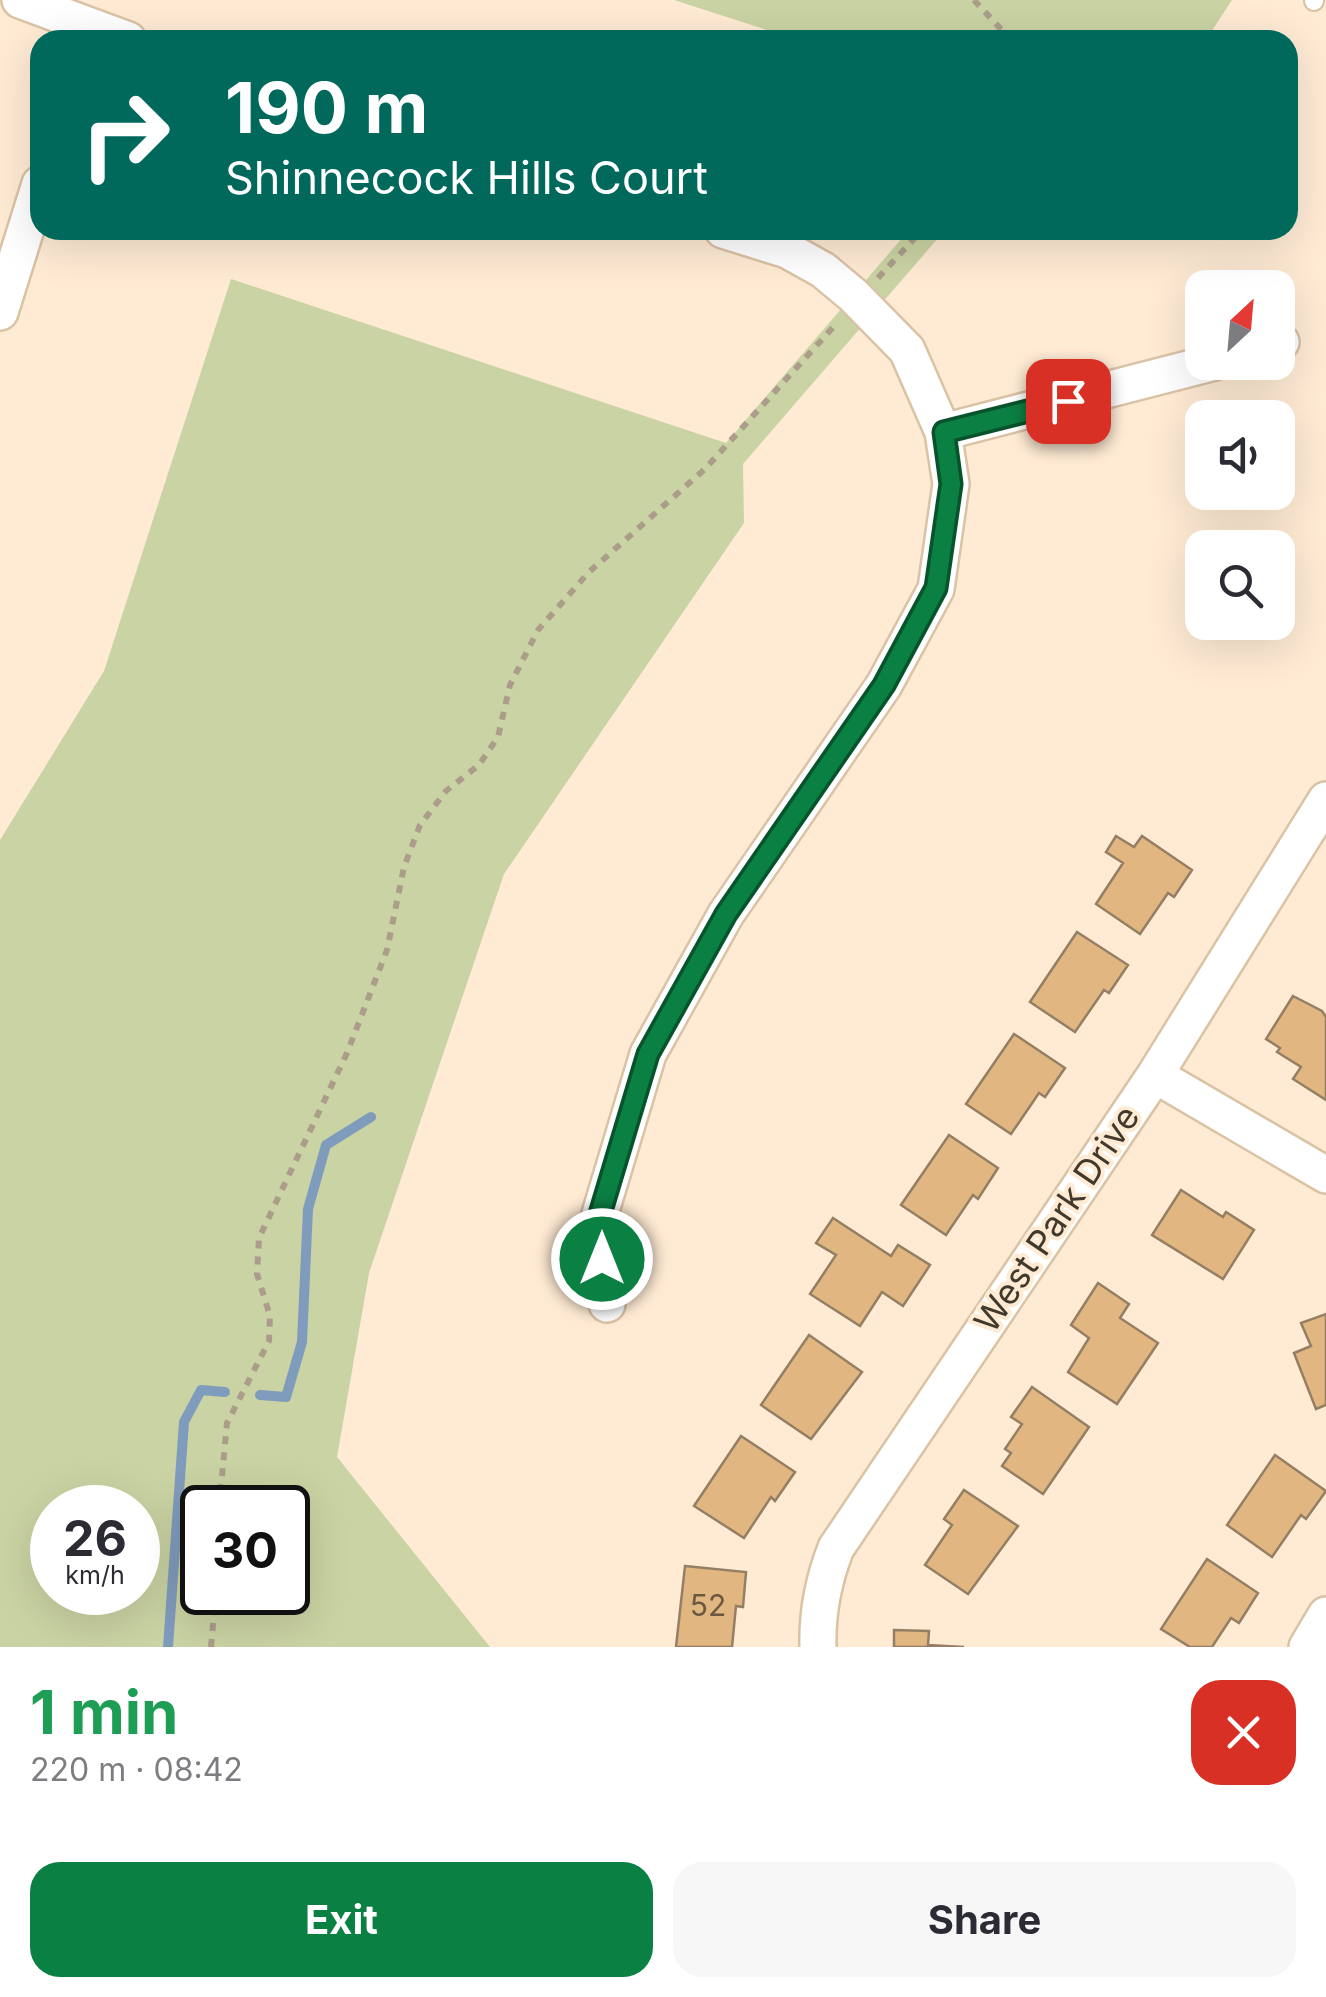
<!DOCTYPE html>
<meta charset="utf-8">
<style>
:root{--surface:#fff;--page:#f7f7f7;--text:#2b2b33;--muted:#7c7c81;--accent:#0b8043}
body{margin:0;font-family:Inter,sans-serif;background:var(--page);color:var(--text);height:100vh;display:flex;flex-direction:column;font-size:38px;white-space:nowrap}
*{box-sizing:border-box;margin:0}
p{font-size:32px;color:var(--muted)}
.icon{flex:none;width:55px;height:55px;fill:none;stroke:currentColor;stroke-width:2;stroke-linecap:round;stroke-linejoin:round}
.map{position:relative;height:1647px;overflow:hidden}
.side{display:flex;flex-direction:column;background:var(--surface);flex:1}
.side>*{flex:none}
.guide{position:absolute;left:30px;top:30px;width:1268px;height:210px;border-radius:30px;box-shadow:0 10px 40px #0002;background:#00695c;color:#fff;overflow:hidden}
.needle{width:65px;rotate:26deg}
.controls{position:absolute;left:1185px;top:270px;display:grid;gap:20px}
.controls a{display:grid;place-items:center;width:110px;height:110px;border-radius:20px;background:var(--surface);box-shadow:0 10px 40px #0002;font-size:50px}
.speed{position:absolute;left:30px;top:1485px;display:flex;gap:20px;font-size:50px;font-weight:700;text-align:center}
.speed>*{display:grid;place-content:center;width:130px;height:130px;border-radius:50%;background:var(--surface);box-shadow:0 10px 40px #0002;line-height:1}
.speed small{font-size:25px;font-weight:400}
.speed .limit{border:5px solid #111;border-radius:15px;background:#fff;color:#111}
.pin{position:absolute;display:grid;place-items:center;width:85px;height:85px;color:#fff;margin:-42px;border-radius:20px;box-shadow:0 5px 15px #0006}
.me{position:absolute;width:110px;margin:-55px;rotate:0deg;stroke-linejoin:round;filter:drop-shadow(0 0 8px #0008)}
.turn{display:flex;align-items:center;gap:35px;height:210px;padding:0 30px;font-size:45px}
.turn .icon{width:130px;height:130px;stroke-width:2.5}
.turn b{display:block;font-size:70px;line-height:85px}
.round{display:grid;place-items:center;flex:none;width:105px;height:105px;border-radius:30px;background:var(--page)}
.headline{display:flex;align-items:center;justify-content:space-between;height:170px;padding:0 30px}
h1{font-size:60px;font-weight:700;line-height:75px;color:#1e9e55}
.primary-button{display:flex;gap:20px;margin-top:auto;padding:20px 30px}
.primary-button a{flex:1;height:115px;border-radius:30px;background:var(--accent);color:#fff;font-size:40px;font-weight:700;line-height:115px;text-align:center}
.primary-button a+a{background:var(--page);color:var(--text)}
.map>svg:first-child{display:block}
.green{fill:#cad3a3;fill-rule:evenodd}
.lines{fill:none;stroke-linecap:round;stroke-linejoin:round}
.stream{stroke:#809cbc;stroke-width:10}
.building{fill:#e1b681;stroke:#957f64;stroke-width:2.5}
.lane-casing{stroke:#dac2a5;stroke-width:22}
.street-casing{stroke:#dac2a5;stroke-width:40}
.path{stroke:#ac9d8b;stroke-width:6;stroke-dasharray:8 8;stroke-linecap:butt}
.lane{stroke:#fff;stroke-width:18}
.street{stroke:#fff;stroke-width:35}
.route-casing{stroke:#07532c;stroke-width:25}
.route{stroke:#0b8043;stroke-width:18}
.labels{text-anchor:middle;stroke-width:8;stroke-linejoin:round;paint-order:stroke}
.number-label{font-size:30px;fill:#6a5842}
.street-label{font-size:35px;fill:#42392d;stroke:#ffebd4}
</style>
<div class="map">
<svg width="1326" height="1647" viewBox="0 0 1326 1647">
<rect width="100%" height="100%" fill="#ffebd4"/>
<path class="green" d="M 674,0 L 1232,0 L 1206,40 L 798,40 Z
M 909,230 L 945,230 L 743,464 L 744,523 L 504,874 L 369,1273 L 337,1457 L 490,1647 L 0,1647 L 0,840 L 104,671 L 231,279 L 726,443 ZM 52,1508 L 138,1508 L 138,1592 L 52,1592 ZM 202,1508 L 288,1508 L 288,1592 L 202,1592 Z"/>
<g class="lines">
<path class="stream" d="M 260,1395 L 286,1397 L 302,1342 L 308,1209 L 326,1145 L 371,1117
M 168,1647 L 184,1422 L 201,1390 L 225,1392"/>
</g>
<path class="building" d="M 1116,836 L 1134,847 L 1142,836 L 1192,870 L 1174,897 L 1168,893 L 1140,934 L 1096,904 L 1123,863 L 1106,852 Z
M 1077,932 L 1128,965 L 1109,993 L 1104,990 L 1075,1032 L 1030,1002 Z
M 1293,996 L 1322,1011 L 1326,1017 L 1326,1100 L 1293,1079 L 1301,1067 L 1277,1052 L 1280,1048 L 1266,1039 Z
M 1014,1034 L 1065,1068 L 1045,1097 L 1039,1093 L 1011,1134 L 966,1104 Z
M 949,1135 L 998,1168 L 978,1199 L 973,1195 L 946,1235 L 901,1205 Z
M 1181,1190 L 1223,1217 L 1226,1212 L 1254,1230 L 1223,1279 L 1152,1235 Z
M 833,1218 L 891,1256 L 898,1245 L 930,1265 L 903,1306 L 882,1292 L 860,1326 L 810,1294 L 836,1255 L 816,1243 Z
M 1098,1283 L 1129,1304 L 1120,1318 L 1158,1343 L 1117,1404 L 1068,1372 L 1089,1338 L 1071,1325 Z
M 1326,1314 L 1326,1405 L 1316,1409 L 1294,1353 L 1311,1346 L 1301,1323 Z
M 809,1335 L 862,1372 L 811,1439 L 761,1405 Z
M 1032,1387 L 1089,1427 L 1043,1494 L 1002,1466 L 1011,1453 L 1005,1449 L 1022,1424 L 1011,1417 Z
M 741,1436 L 795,1472 L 775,1501 L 771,1497 L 744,1538 L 694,1506 Z
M 1275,1455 L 1326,1491 L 1306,1519 L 1301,1515 L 1272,1557 L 1227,1525 Z
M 964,1490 L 1018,1526 L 968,1594 L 925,1565 L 952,1525 L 944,1519 Z
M 1207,1559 L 1258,1593 L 1239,1623 L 1231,1618 L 1212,1647 L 1190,1647 L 1161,1629 Z
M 685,1566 L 746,1572 L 743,1607 L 736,1606 L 732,1647 L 676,1647 Z
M 894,1630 L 929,1631 L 928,1645 L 964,1647 L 894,1647 Z"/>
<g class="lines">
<defs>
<path id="lane" d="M 1314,1 L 1314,0"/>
<path id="street" d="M 20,0 L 128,40
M 0,312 L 40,184
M 1278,343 L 1281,342
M 943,432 L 1215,362
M 1155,1075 L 1326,1175
M 607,1304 L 600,1214 L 648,1054 L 726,914 L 884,685 L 936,589 L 951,484 L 943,432 L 907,350 L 853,295 L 823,270 L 787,250 L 723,230
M 818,1647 C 817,1611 823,1581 836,1548 L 1155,1075 L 1326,800
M 1307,1647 L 1326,1615"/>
</defs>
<use href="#lane" class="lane-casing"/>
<use href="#street" class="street-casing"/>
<path class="path" d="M 974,0 L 1011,40
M 878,278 L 922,230
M 219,1508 L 227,1423 L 269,1341 L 270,1316 L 257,1274 L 259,1238 L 347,1053 L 387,950 L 404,867 L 420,825 L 446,791 L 479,765 L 498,737 L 510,685 L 538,630 L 588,573 L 705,469 L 836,324
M 211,1647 L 216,1592"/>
<use href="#lane" class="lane"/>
<use href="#street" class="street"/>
</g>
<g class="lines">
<defs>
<path id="route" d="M 602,1259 L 600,1214 L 648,1054 L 726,914 L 884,685 L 936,588 L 951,484 L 944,432 L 1068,401"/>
</defs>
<use href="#route" class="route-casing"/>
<use href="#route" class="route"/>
</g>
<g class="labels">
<g class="number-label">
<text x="708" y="1616">52</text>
</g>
<g class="street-label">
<text transform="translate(1057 1219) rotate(-56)" y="12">West Park Drive</text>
</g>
</g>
</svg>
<div class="controls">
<a><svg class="needle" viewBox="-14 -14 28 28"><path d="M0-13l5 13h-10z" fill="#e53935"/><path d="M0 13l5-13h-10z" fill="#7c7c81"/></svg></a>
<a><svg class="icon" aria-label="sound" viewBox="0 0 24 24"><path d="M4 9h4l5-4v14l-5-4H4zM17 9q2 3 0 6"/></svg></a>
<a><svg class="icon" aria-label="search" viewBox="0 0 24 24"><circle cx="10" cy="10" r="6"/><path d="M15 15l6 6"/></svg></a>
</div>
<div class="speed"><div>26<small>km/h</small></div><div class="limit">30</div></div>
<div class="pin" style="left:1068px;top:401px;background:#d93025"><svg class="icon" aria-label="arrive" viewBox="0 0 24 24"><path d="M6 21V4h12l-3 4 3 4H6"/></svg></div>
<svg class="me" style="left:602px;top:1259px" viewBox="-20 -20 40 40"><circle r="17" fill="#0b8043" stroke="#fff" stroke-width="3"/><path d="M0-11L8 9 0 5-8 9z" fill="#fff"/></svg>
<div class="guide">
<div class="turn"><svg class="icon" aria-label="right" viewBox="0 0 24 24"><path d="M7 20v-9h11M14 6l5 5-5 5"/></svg><div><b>190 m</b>Shinnecock Hills Court</div></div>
</div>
</div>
<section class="side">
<div class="headline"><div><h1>1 min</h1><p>220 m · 08:42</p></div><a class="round" style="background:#d93025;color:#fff"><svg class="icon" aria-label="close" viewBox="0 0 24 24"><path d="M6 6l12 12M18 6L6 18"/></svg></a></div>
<div class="primary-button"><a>Exit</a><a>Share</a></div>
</section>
